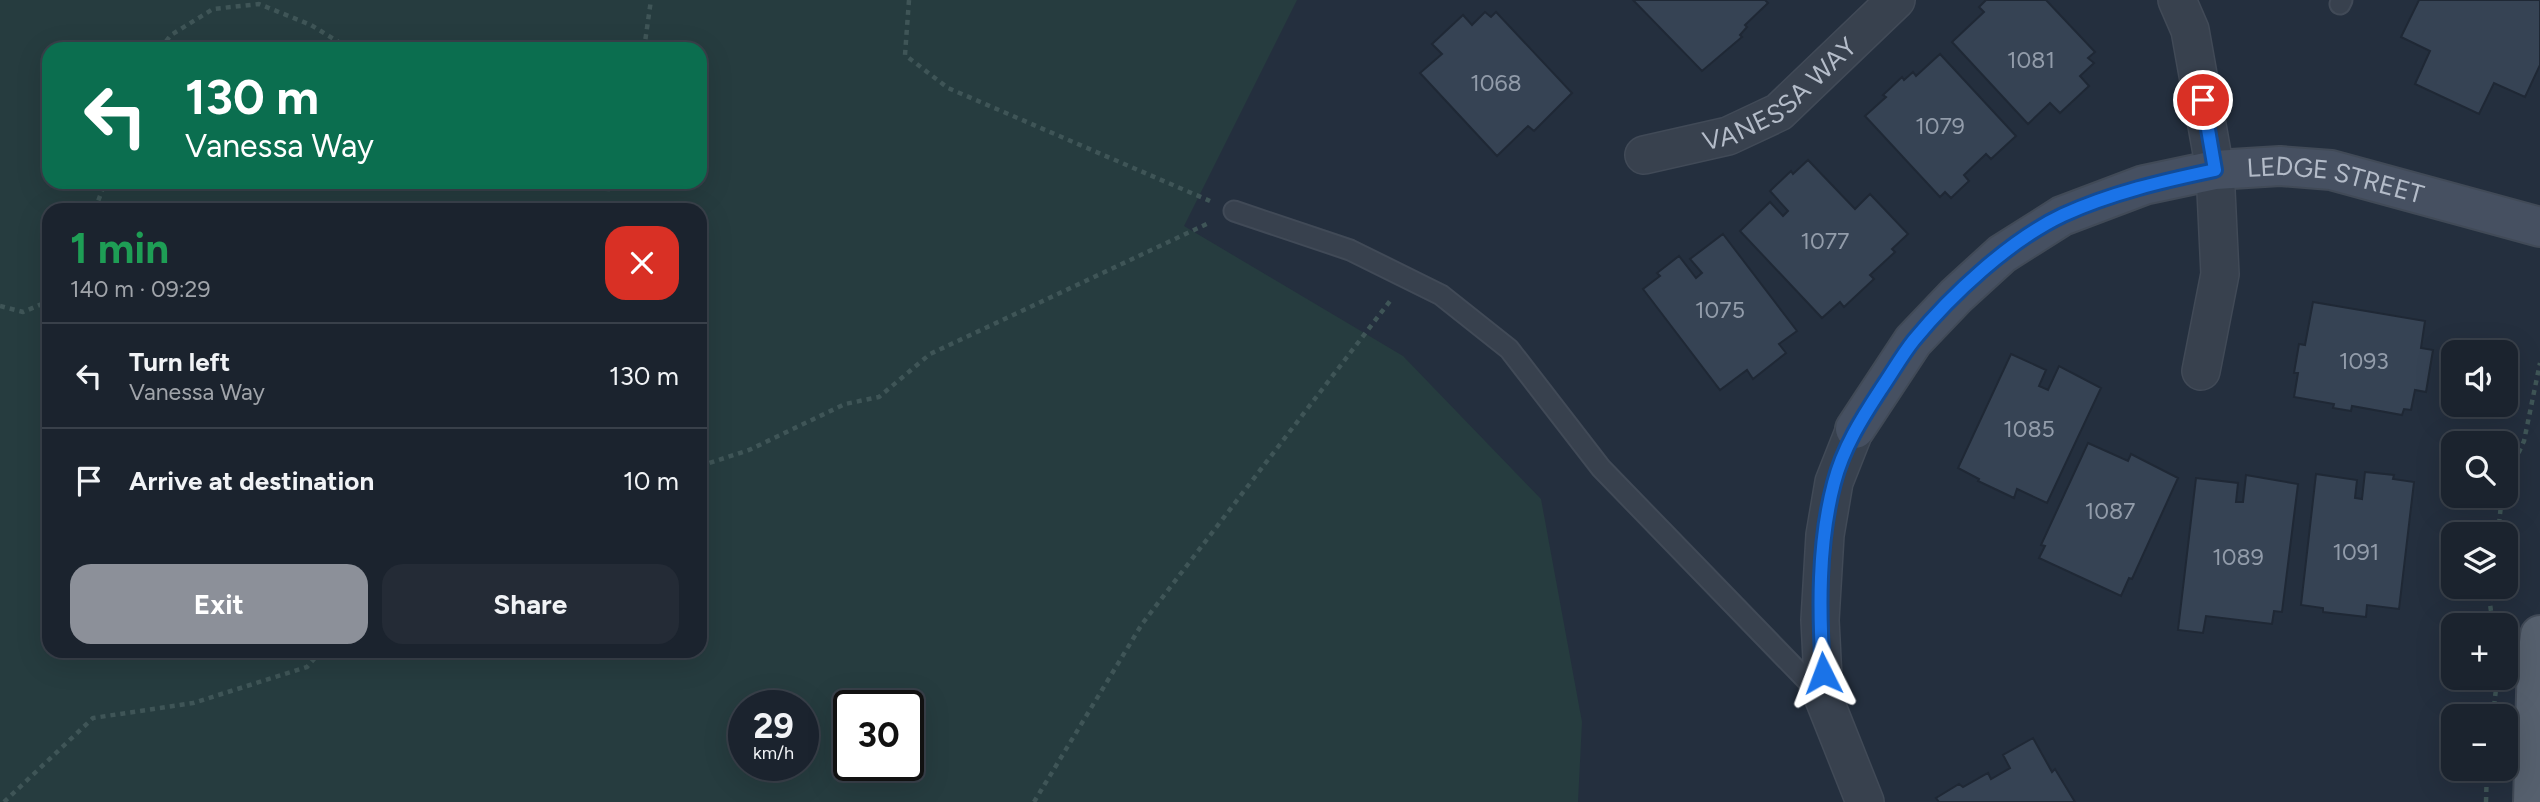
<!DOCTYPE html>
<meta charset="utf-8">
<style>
:root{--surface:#1b232e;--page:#242b36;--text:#f1f3f6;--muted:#a0a4aa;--line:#39404a;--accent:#8c9099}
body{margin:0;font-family:Figtree,sans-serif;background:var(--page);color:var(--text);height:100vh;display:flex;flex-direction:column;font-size:26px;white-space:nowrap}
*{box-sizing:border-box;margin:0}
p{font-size:23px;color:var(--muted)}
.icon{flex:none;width:38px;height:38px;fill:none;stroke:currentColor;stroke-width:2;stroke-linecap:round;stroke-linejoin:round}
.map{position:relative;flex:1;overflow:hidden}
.sheet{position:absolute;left:42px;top:203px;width:665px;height:455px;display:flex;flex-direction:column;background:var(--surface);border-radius:21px;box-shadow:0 7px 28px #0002,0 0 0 2px var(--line)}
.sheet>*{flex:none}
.hud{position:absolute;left:42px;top:42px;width:665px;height:147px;border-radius:21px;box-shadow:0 7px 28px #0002,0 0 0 2px var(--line);background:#0b6e4f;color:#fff;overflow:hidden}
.fabs{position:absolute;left:2441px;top:340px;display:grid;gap:14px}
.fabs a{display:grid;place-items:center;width:77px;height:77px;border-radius:14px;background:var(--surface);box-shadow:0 7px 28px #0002,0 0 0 2px var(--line);font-size:35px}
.speed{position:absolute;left:728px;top:690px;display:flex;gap:14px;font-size:35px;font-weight:700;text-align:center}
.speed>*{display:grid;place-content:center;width:91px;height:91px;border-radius:50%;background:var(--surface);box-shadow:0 7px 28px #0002,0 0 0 2px var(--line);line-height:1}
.speed small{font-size:18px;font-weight:400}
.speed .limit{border:4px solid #111;border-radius:10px;background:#fff;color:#111}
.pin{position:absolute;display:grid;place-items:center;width:60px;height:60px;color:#fff;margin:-30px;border:4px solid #fff;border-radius:50%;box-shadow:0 2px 7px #0007}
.me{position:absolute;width:77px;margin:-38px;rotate:357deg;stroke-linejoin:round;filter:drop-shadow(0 0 5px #0008)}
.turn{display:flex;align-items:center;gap:24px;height:147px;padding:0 28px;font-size:32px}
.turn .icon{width:91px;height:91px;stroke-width:2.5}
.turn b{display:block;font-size:49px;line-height:60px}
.round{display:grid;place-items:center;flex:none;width:74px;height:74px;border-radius:21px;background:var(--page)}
.overview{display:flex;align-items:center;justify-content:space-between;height:119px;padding:0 28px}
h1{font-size:42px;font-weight:700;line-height:52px;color:#1e9e55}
.button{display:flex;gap:14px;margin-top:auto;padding:14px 28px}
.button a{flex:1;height:80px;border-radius:21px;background:var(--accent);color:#fff;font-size:28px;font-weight:700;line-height:80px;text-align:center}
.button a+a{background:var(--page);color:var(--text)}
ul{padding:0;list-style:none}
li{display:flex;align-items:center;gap:21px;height:105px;padding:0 28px;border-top:2px solid var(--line)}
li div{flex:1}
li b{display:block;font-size:26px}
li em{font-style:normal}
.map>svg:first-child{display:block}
.green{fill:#263c3f;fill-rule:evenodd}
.building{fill:#364354;stroke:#1f2835;stroke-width:2}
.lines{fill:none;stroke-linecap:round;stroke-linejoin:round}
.lane-casing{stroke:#414a57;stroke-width:23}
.street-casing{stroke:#414a57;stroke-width:40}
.secondary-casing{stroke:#414a57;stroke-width:42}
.primary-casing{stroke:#414a57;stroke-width:42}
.path{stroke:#3f5557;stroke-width:4.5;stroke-dasharray:5 5;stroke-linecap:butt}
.lane{stroke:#38414e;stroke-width:19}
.street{stroke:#38414e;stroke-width:37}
.secondary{stroke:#465061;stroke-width:38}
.primary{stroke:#56606e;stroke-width:38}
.route-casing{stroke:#114b97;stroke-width:18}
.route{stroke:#1a73e8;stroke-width:12}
.labels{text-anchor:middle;stroke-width:7;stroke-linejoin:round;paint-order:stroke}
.number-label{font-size:23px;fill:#929caa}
.street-label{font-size:26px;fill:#b4bcc9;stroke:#1d2633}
</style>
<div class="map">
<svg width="2540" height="802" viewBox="0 0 2540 802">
<rect width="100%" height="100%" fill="#242f3e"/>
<path class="green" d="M 0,0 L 1297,0 L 1184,226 L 1403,356 L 1541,499 L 1582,722 L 1578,802 L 0,802 ZM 49,49 L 700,49 L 700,182 L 49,182 ZM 700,210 L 700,651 L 49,651 L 49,210 ZM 744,705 L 803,705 L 803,765 L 744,765 ZM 908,705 L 908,765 L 849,765 L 849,705 Z"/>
<path class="building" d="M 1633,0 L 1765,0 L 1768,3 L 1745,25 L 1747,27 L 1740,35 L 1742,37 L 1702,71 Z
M 1986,0 L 2046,0 L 2095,52 L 2088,58 L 2094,63 L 2080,76 L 2089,86 L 2060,113 L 2050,103 L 2028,124 L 1952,42 L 1984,12 L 1979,7 Z
M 2419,0 L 2540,0 L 2540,65 L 2525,97 L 2494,83 L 2479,114 L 2415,84 L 2430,51 L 2401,37 Z
M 1485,12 L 1491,17 L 1496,12 L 1572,93 L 1534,131 L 1528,126 L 1497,156 L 1420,73 L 1442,54 L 1432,44 L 1463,15 L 1472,25 Z
M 1940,54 L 2016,136 L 1991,159 L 1986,154 L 1964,175 L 1969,181 L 1951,198 L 1945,192 L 1940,197 L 1865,116 L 1886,97 L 1883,95 L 1902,77 L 1904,80 L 1913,72 L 1916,76 Z
M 1808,160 L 1855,209 L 1870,194 L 1908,234 L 1892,249 L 1895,252 L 1870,275 L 1874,279 L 1844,307 L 1840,302 L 1822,318 L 1740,231 L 1770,202 L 1783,216 L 1788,211 L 1770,191 L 1791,171 L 1793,174 Z
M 1723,234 L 1797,331 L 1779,344 L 1786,353 L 1753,379 L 1747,370 L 1720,390 L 1643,289 L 1660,276 L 1657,273 L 1679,256 L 1696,278 L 1702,273 L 1690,259 Z
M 2313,302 L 2425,321 L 2421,348 L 2433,350 L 2426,392 L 2415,390 L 2411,410 L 2404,409 L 2402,415 L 2352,406 L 2351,411 L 2333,408 L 2334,404 L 2294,397 L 2298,373 L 2294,373 L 2299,344 L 2305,345 Z
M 2011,354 L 2046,370 L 2039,386 L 2048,390 L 2059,366 L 2101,388 L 2047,503 L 2017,489 L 2014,498 L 1978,481 L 1979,479 L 1958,468 Z
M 2088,443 L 2128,461 L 2131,454 L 2178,478 L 2132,579 L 2129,578 L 2121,596 L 2039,558 L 2045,546 L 2041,545 Z
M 2365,472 L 2394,475 L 2393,479 L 2414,482 L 2399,609 L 2367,605 L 2366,617 L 2323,612 L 2323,608 L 2301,605 L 2316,474 L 2357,480 L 2355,498 L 2362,499 Z
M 2246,475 L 2298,484 L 2282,612 L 2274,611 L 2272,624 L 2206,616 L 2203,633 L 2178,630 L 2196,478 L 2238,483 L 2236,502 L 2243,502 Z
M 2033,738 L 2052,772 L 2055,769 L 2075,802 L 1939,802 L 1936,798 L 1959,784 L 1963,787 L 1988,773 L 1991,779 L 2010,768 L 2003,755 Z"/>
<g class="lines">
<defs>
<path id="lane" d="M 2340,4 L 2342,0
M 1234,211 L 1350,250 L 1441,295 L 1509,349 L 1601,468 L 1823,697"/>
<g id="street">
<path d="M 2177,0 L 2190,30 L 2215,170 L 2220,274 L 2201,371"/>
<path id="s1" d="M 1644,155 L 1728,136 L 1779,112 L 1896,0"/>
<path d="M 1855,429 L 1834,482 L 1825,535 L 1820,620 L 1824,699 L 1865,802"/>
</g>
<g id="secondary">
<path id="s2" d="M 1855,429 L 1913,341 L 1956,296 L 2002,254 L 2062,216 L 2144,185 L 2215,170 L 2280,166 L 2331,170 L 2540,227"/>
</g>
<path id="primary" d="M 2533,802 L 2537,659 L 2540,635"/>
</defs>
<use href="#lane" class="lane-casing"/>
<use href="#street" class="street-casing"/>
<use href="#secondary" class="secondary-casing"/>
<use href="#primary" class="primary-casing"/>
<path class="path" d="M 909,0 L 905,55 L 948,88 L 1210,201
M 160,49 L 171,35 L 213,9 L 259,4 L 311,25 L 350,49
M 644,49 L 651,0
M 566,182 L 576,188 L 609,189 L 617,182
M 95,210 L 105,182
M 0,306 L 23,312 L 49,301
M 700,466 L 749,450 L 845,404 L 879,397 L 930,354 L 1211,222
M 2506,480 L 2524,441 L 2540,363
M 2498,534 L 2502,495
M 2492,586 L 2490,604 L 2493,625
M 2493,716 L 2496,689
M 4,802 L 93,718 L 193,703 L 307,667 L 321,651
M 1034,802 L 1142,624 L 1390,301
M 2486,802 L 2487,768"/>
<use href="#lane" class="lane"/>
<use href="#street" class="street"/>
<use href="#secondary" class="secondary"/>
<use href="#primary" class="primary"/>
</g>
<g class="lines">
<defs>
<path id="route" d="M 1823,673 C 1819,611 1818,543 1834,483 C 1843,448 1862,418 1881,389 C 1892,373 1902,355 1914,340 C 1951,295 2010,240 2063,215 C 2111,193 2163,181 2215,170 L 2203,100"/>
</defs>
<use href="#route" class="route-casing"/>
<use href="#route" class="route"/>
</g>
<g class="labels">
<g class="number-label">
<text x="2031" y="68">1081</text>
<text x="1496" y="91">1068</text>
<text x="1940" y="134">1079</text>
<text x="1825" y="249">1077</text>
<text x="1720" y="318">1075</text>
<text x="2364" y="369">1093</text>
<text x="2029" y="437">1085</text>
<text x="2110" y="519">1087</text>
<text x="2356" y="560">1091</text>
<text x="2238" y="565">1089</text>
</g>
<g class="street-label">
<text dy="9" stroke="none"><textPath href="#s1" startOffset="152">VANESSA WAY</textPath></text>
<text dy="9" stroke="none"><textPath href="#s2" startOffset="583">LEDGE STREET</textPath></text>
</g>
</g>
</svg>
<div class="fabs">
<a><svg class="icon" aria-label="sound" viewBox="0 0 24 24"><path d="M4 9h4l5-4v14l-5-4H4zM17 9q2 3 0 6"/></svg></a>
<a><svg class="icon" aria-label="search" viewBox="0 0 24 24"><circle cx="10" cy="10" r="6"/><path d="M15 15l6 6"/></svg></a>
<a><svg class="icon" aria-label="layers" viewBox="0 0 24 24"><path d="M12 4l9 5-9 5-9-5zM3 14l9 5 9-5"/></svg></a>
<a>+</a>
<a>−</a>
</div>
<div class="speed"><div>29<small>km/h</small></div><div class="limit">30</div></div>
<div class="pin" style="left:2203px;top:100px;background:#d93025"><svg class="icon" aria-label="arrive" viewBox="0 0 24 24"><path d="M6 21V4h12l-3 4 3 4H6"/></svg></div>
<svg class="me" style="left:1823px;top:673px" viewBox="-20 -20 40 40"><path d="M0-17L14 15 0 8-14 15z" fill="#1a73e8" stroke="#fff" stroke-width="4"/></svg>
<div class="hud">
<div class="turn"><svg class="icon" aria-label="left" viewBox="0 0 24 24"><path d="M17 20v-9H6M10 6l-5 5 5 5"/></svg><div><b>130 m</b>Vanessa Way</div></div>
</div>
<section class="sheet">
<div class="overview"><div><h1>1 min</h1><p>140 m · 09:29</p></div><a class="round" style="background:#d93025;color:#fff"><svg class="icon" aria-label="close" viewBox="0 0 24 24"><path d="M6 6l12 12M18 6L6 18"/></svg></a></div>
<ul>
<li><svg class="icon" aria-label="left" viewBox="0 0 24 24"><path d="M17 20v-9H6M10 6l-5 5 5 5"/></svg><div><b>Turn left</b><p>Vanessa Way</p></div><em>130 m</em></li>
<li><svg class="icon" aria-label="arrive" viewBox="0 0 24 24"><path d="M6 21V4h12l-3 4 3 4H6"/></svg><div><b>Arrive at destination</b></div><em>10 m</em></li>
</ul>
<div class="button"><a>Exit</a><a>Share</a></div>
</section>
</div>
